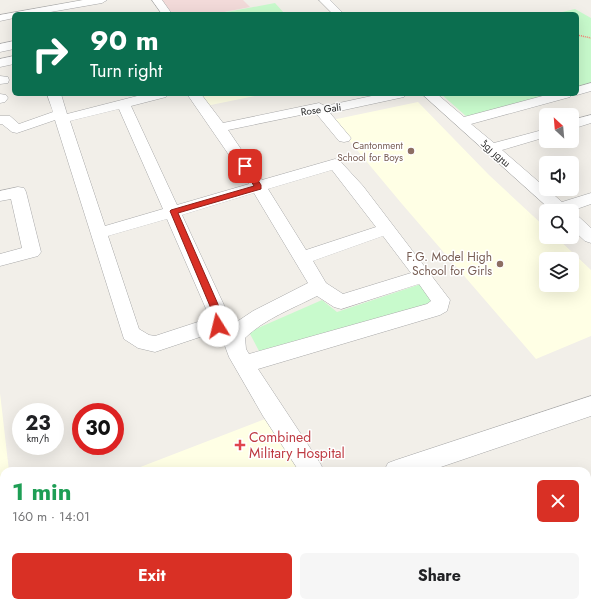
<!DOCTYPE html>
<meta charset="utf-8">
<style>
:root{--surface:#fff;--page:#f6f6f6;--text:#202124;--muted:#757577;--accent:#d93025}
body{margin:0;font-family:Jost,Cairo,sans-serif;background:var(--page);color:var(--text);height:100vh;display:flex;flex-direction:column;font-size:15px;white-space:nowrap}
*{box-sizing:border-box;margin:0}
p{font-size:13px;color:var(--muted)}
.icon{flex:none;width:22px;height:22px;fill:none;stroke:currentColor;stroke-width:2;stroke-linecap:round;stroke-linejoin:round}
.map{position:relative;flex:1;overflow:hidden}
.side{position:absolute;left:0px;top:467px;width:591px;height:140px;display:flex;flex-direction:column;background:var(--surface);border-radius:12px 12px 0 0;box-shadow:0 4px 16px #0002}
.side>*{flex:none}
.hud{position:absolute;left:12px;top:12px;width:567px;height:84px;border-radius:6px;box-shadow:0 4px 16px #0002;background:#0b6e4f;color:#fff;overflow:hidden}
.needle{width:26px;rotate:334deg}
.buttons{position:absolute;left:539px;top:108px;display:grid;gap:8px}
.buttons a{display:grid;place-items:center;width:40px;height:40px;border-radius:6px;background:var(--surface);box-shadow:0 4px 16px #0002;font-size:20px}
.speed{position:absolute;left:12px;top:403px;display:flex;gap:8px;font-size:20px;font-weight:700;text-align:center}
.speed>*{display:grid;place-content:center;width:52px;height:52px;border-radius:50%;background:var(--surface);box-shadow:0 4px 16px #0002;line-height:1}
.speed small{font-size:10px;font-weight:400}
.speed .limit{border:6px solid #d22;background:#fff;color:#111}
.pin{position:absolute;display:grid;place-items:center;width:34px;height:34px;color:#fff;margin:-17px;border-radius:8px;box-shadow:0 2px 6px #0006}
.me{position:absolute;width:44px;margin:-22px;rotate:351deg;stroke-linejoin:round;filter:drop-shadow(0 0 3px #0008)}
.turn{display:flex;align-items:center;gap:14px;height:84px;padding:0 12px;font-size:18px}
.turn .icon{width:52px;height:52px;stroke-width:2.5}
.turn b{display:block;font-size:28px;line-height:34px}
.round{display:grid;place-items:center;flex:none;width:42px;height:42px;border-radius:6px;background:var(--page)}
.summary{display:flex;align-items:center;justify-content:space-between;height:68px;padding:0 12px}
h1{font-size:24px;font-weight:700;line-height:30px;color:#1e9e55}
.primary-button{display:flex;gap:8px;margin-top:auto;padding:8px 12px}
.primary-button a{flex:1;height:46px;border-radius:6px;background:var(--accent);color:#fff;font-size:16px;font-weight:700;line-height:46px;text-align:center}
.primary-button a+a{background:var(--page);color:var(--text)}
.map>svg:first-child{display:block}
.commercial{fill:#f2dad9}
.education{fill:#ffffe5;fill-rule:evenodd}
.park{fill:#c8facc}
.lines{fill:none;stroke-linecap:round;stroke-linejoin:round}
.minor-casing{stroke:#a9a9a9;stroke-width:1}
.path{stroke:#fa8072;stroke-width:1.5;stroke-dasharray:1 1;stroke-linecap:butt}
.minor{fill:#fff;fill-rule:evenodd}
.route{fill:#d93025;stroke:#8d1f18}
.education-dot{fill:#8d6e63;stroke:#fff;stroke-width:1.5}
.health-dot{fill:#e0444e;stroke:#fff;stroke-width:1.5}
.labels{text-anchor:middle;stroke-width:3;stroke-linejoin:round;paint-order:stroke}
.far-street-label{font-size:10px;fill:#222;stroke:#fff}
.far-education-label{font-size:10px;fill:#785e54;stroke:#fff;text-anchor:end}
.education-label{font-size:12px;fill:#785e54;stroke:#fff;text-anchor:end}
.near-health-label{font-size:14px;fill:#be3a42;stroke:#fff;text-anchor:start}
</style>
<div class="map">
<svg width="591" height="607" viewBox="0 0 591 607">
<rect width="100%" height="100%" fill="#f2efe9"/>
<path class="commercial" d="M 160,0 L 243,0 L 250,7 L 214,14 L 169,14 Z"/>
<path class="education" d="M 198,94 L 265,94 L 206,106 Z
M 418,102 L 489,175 L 546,228 L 546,237 L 556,237 L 591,270 L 591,336 L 536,359 L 402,204 L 332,120 ZM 546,259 L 572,259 L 572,285 L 546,285 Z
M 0,393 L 9,471 L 4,471 L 4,603 L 392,603 L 395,607 L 0,607 Z
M 265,419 L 301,471 L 130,471 Z"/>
<path class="park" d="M 275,3 L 285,14 L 216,14 Z
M 575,9 L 591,18 L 591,85 L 577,89 L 577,14 L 554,14 Z
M 441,94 L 556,94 L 467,117 Z
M 421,284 L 435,303 L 259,351 L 249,332 L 322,300 L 337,312 Z"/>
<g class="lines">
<defs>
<path id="minor" d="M 83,0 L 107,0 L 102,3 L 39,14 L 14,14 L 14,18 L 0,21 L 0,15 Z
M 152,0 L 162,0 L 172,14 L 162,14 Z
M 319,0 L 330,0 L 344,14 L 333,14 Z
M 14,41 L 14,49 L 0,52 L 0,44 Z
M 14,56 L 14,64 L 0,67 L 0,59 Z
M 0,76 L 8,77 L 9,80 L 8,83 L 0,84 Z
M 591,83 L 591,91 L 577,95 L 573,94 L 577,94 L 577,87 Z
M 0,94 L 6,95 L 8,98 L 5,102 L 0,103 Z
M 47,94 L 61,94 L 67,114 L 145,94 L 168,94 L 166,97 L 131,106 L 177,205 L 249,184 L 187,94 L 201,94 L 223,123 L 319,103 L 325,106 L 381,94 L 406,94 L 404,97 L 330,113 L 351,138 L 349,141 L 344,142 L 339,141 L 315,112 L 228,130 L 262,180 L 335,159 L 340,161 L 363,186 L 450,300 L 447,311 L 440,315 L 258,369 L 320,463 L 324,471 L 299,471 L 263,416 L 229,357 L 225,346 L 225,336 L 217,333 L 209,334 L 155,352 L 138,348 L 124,339 L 55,120 L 17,133 L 12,132 L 2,124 L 0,124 L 0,116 L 10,116 L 19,124 L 53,112 ZM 119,109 L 163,209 L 105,226 L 70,121 ZM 332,170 L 376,227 L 306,250 L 268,189 ZM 254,193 L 308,283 L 253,311 L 235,323 L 229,321 L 230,318 L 182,215 ZM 167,219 L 210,318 L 155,336 L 149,335 L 139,329 L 108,236 ZM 383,236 L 411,273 L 343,294 L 326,283 L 313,261 ZM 419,284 L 431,301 L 427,304 L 249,354 L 246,349 L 245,338 C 264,319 294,308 317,296 L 334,307 L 341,309 Z
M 422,94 L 437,94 L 464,117 L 550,94 L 572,94 L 570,97 L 471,124 L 494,143 L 546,129 L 546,137 L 502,150 L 562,202 L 591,193 L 591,204 L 571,211 L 552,211 Z
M 591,115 L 591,123 L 572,129 L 572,120 Z
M 18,187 L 24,188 L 26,192 L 41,252 L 38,256 L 0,266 L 0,254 L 22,248 L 11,199 L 0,201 L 0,191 Z
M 572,214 L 578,216 L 591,228 L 591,243 L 585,241 L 572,229 Z
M 591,396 L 591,416 L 429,471 L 384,471 L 388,463 L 396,460 Z
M 591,579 L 591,607 L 586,607 L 580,605 L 579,607 L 544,607 L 546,603 L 587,603 L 587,580 Z
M 0,592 L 4,594 L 4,603 L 12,603 L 14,607 L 0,607 Z
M 121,603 L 156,603 L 154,607 L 119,607 Z
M 170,603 L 198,603 L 199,607 L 171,607 Z
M 389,603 L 417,603 L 419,607 L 391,607 Z"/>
</defs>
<use href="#minor" class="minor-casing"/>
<path class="path" d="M 577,35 L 591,38"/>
<use href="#minor" class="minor"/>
</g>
<path class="route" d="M 245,164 L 248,165 L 261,185 L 261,189 L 178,213 L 224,318 L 221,328 L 214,328 L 213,326 L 215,318 L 170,211 L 171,210 L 254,186 L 242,166 Z"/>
<g class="education-dot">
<circle cx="411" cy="151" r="4"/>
<circle cx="500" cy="264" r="4"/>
</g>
<path class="health-dot" d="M238 439h4v4h4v4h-4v4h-4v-4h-4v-4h4z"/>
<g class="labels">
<g class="far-street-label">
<text transform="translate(321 109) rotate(-7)" y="4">Rose Gali</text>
<text transform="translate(496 153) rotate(41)" y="4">سرور روڈ</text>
</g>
<g class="far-education-label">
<text x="403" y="149">Cantonment<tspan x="403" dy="12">School for Boys</tspan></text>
</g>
<g class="education-label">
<text x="492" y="261">F.G. Model High<tspan x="492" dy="14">School for Girls</tspan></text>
</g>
<g class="near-health-label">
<text x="249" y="442">Combined<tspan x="249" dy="16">Military Hospital</tspan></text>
</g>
</g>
</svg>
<div class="buttons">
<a><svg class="needle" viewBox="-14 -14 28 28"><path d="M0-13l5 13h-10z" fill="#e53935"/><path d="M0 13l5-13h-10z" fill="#757577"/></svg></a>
<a><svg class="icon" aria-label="sound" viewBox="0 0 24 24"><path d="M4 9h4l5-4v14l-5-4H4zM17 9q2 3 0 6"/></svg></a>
<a><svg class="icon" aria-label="search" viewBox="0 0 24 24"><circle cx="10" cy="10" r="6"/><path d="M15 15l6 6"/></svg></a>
<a><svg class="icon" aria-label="layers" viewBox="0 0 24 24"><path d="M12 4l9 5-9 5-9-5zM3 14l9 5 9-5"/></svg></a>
</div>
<div class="speed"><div>23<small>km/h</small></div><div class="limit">30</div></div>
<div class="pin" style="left:245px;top:166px;background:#d93025"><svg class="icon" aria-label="arrive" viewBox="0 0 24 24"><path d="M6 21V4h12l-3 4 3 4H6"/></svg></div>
<svg class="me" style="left:218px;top:326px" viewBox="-20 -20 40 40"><circle r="19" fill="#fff"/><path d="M0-13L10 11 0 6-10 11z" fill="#d93025"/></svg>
<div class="hud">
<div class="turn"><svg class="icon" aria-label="right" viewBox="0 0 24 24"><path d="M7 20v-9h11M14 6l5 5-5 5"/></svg><div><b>90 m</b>Turn right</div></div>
</div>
<section class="side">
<div class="summary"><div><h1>1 min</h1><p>160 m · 14:01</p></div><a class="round" style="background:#d93025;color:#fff"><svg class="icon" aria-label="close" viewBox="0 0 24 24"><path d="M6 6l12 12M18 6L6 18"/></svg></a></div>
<div class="primary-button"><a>Exit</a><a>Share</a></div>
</section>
</div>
